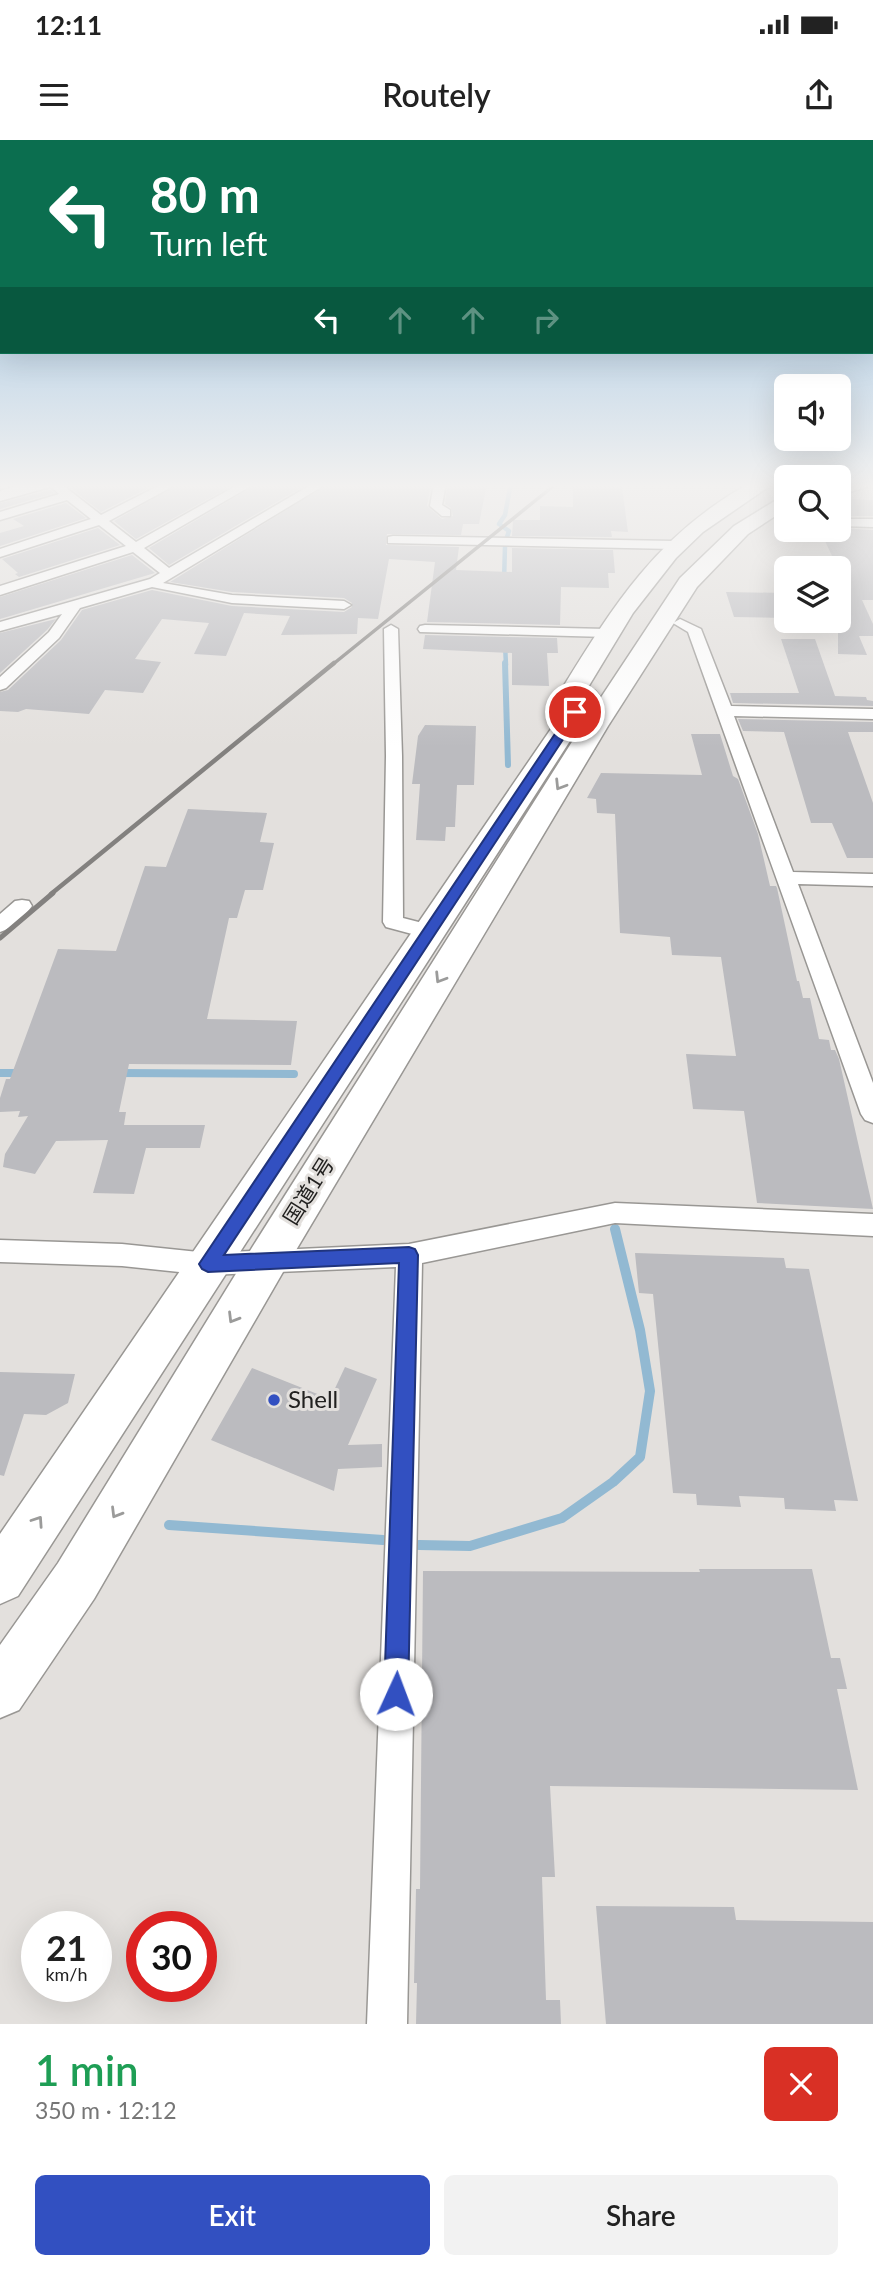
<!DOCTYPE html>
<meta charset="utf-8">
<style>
:root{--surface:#fff;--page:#f2f2f2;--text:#222;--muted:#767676;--accent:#3250c1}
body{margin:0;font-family:Lato,"Noto Sans JP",sans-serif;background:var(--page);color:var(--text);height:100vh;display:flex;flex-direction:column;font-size:26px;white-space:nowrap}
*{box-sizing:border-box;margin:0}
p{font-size:23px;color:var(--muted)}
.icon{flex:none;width:38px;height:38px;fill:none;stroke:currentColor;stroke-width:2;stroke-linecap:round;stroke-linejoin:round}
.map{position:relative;height:1884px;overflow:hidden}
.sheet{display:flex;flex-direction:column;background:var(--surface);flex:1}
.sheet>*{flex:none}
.banner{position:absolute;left:0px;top:0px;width:873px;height:214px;box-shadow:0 7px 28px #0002;background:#0b6e4f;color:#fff;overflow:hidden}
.controls{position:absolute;left:774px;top:234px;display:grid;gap:14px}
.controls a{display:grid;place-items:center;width:77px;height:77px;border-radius:10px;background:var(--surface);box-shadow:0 7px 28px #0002;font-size:35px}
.speed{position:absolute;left:21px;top:1771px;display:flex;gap:14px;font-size:35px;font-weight:700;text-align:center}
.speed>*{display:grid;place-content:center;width:91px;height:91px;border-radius:50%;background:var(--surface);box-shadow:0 7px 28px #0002;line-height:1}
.speed small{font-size:18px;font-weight:400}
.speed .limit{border:10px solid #d22;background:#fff;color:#111}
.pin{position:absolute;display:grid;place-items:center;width:60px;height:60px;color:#fff;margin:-30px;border:4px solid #fff;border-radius:50%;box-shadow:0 2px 7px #0007}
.me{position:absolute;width:77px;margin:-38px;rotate:2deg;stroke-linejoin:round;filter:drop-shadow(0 0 5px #0008)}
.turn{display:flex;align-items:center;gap:24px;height:147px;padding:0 35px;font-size:32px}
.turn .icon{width:91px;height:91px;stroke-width:2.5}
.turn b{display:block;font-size:49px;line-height:60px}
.lanes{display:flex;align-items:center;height:66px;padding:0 35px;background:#0003;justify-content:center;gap:35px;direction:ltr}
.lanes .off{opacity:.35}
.round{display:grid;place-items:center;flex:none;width:74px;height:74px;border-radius:10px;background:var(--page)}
.headline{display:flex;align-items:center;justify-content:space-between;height:119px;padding:0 35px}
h1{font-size:42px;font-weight:600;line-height:52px;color:#1e9e55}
.primary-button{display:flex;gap:14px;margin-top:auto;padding:14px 35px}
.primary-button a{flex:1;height:80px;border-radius:10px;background:var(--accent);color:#fff;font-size:28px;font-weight:600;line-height:80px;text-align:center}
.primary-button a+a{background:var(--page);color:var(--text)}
.status{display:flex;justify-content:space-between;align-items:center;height:49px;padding:0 35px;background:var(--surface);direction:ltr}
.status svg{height:19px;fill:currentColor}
header{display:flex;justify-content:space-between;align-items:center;height:91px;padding:0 35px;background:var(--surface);font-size:32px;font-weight:600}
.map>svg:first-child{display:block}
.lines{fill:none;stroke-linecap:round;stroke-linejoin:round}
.stream-far3{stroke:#92b9d2;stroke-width:4.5}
.stream-far2{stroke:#92b9d2;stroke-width:6}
.stream-far1{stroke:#92b9d2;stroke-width:8}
.stream{stroke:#92b9d2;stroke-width:10}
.building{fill:#bbbbbf}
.minor-casing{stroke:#999794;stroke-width:3}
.secondary-casing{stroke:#999794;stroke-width:3}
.trunk-casing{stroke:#999794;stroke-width:3}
.minor{fill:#fff;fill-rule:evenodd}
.secondary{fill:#fff;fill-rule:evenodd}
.trunk{fill:#fff;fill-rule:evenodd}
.rail-far2{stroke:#83817f;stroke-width:3.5}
.rail-far1{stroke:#83817f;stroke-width:4.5}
.rail{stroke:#83817f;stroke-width:5}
.oneway{stroke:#9b9b9a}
.route{fill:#3250c1;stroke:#20347d;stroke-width:2}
.poi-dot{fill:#3250c1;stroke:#e3e0dd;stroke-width:2.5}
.labels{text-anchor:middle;stroke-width:6;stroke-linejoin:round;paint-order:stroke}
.street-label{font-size:21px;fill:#21201f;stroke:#e3e0dd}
.near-poi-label{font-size:24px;fill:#21201f;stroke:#e3e0dd;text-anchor:start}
</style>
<div class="status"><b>12:11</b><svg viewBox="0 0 49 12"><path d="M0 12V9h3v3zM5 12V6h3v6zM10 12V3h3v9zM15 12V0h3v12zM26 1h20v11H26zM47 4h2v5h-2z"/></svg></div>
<header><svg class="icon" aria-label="menu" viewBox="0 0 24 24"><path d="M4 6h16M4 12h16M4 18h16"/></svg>Routely<svg class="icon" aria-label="share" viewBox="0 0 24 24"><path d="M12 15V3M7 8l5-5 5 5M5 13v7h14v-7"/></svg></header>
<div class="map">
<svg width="873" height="1884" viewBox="0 0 873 1884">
<rect width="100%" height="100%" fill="#e3e0dd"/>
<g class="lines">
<path class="stream-far3" d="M 506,400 L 509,391 L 499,384 L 505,375 L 511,343
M 504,442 L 505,406
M 505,504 L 506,525"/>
<path class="stream-far2" d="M 505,523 L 508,625"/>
<path class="stream-far1" d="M 0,933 L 22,933
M 118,933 L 294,934"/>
<path class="stream" d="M 169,1385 L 383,1400
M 419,1405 L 470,1406 L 562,1378 L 613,1342 L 640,1317 L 650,1251 L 640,1190 L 615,1089"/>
</g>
<path class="building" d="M 64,343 L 158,343 L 101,372 Z
M 181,343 L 235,344 L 136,399 L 114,381 Z
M 259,343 L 309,343 L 169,425 L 149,408 Z
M 330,343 L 431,343 L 427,366 L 442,379 L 453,376 L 451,368 L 445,364 L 448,343 L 487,343 L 479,384 L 463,384 L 461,395 L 387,394 L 386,405 L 459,407 L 456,430 L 512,432 L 512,408 L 613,410 L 615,433 L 608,433 L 609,448 L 561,447 L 560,485 L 427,482 L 435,422 L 389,419 L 378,479 L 358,478 L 357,494 L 281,495 L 290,476 L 244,473 L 226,516 L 194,514 L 209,483 L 162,479 L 135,519 L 161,522 L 143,553 L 105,550 L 89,574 L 26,569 L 18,572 L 0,571 L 0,552 L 8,550 L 61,500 L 82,470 L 152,450 L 232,466 L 344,472 L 352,467 L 352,463 L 344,458 L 232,452 L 170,442 Z
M 573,345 L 622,347 L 628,392 L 611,391 L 612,397 L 512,396 L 513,380 L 540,380 L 540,366 L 573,367 Z
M 50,350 L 54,353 L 0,369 L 0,363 Z
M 838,359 L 873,360 L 873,376 L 838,376 Z
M 66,363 L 86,378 L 0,406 L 0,393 L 24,386 L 13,379 Z
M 98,388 L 120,405 L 19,437 L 15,434 L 18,433 L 2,419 Z
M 838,388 L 873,390 L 873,460 L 862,460 L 873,484 L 873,496 L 859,496 L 867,515 L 838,514 L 838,429 L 820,390 L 838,390 Z
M 132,415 L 155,433 L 0,479 L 0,457 Z
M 726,452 L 786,453 L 786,478 L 734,477 Z
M 56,479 L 47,490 L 0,533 L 0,493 Z
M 425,495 L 557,498 L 558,513 L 547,513 L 549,546 L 512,545 L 512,513 L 423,509 Z
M 781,499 L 815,499 L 835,556 L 866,557 L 867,560 L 873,561 L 873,566 L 733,563 L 730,553 L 799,553 Z
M 738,579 L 873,582 L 873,592 L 848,592 L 873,663 L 873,718 L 847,718 L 832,683 L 811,683 L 784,592 L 743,591 Z
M 425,585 L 476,586 L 474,645 L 457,645 L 455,687 L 446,687 L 445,701 L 416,700 L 420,644 L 412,644 L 418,596 Z
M 691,594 L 720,594 L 733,636 L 738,639 L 758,694 L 770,746 L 776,746 L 777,748 L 797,841 L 799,841 L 803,858 L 810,858 L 819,899 L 829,900 L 831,910 L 835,910 L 839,919 L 873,1069 L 757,1063 L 744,971 L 693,969 L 686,914 L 736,916 L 721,817 L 672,815 L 670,797 L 620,793 L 615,674 L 597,673 L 596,659 L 587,658 L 601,633 L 702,635 Z
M 188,669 L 267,673 L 260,702 L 274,703 L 263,750 L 245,750 L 237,778 L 229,778 L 207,879 L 297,881 L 291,925 L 129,924 L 119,972 L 126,972 L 124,985 L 205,985 L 200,1008 L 146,1008 L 134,1054 L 93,1053 L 108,1000 L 56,1001 L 35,1034 L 3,1027 L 5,1014 L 28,976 L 18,977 L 20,971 L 0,972 L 0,958 L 6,939 L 10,939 L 58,809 L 116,811 L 145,726 L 166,727 Z
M 635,1113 L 784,1118 L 786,1128 L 809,1129 L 858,1361 L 834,1360 L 836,1371 L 785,1369 L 784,1358 L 739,1356 L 741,1367 L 697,1365 L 696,1354 L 673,1353 L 653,1154 L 639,1153 Z
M 345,1227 L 377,1239 L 348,1305 L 382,1304 L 382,1327 L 338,1329 L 334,1351 L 211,1300 L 252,1228 L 330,1259 Z
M 0,1232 L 75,1234 L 68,1263 L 46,1275 L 24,1274 L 4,1336 L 0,1335 Z
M 699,1429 L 812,1429 L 831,1518 L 840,1518 L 847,1549 L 837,1549 L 858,1650 L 550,1646 L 555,1737 L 542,1737 L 546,1860 L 560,1860 L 561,1884 L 416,1884 L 417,1843 L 414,1843 L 416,1749 L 420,1749 L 423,1431 L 700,1432 Z
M 596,1766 L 734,1767 L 736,1780 L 873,1782 L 873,1884 L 606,1884 Z"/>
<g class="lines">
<defs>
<path id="minor" d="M 47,343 L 60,343 L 101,375 L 164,343 L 179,343 L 109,381 L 136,402 L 241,343 L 256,343 L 144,408 L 169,428 L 314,343 L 328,343 L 163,443 L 232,455 L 344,461 L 351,465 L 344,469 L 232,463 L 152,447 L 80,468 L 59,498 L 6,548 L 0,550 L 0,537 L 49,492 L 62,474 L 0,491 L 0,482 L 150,439 L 160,433 L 133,412 L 0,455 L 0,446 L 126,406 L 99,385 L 0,417 L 0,409 L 91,379 L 67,360 L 0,380 L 0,372 L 59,354 Z
M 434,343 L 446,343 L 442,365 L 450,370 L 450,376 L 442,376 L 430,366 Z
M 838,379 L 873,379 L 873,387 L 841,386 L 838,385 Z
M 393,396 L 674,401 L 681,405 L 674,409 L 388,403 L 388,397 Z
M 680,479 L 701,489 L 731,566 L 873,569 L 873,579 L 734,576 L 793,732 L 873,734 L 873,746 L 798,744 L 873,943 L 873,983 L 865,980 L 861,974 L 688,492 L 673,483 Z
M 391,485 L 398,489 L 402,616 L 403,778 L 434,786 L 437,791 L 434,796 L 427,798 L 386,787 L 383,782 L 386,616 L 384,489 Z
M 425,485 L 607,489 L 614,493 L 607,497 L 420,492 L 418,489 L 420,486 Z
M 22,760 L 29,761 L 32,766 C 25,776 12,788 0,792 L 0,774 L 15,761 Z
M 615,1063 L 873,1074 L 873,1096 L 615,1083 L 422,1123 L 407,1884 L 367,1884 L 396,1127 L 208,1135 L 122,1126 L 0,1122 L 0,1100 L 122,1104 L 208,1113 L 409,1104 Z"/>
<path id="secondary" d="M 26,343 L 52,343 L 50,347 L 0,361 L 0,351 Z"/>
<path id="trunk" d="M 750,343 L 774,343 L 703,392 L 676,418 L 633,473 L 587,549 L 595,551 L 599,556 L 18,1456 L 0,1464 L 0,1394 L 557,580 L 551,579 L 547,573 C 606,478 649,399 750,343 Z
M 838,343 L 869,343 L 866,347 L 838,356 Z
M 786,354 L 786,369 L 748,394 L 697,447 L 608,586 L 283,1132 L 94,1459 L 19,1570 L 0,1578 L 0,1505 L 58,1423 L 253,1106 L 582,586 L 680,438 L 734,386 Z"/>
</defs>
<use href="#minor" class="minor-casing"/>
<use href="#secondary" class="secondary-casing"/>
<use href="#trunk" class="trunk-casing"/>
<use href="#minor" class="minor"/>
<use href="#secondary" class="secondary"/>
<use href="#trunk" class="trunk"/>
<path class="rail-far2" d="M 332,525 L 557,343"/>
<path class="rail-far1" d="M 51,754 L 334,523"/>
<path class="rail" d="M 0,798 L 53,753"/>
</g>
<defs><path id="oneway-chevron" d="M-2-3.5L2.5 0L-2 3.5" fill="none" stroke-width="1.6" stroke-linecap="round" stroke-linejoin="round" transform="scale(1.75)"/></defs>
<g class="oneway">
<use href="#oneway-chevron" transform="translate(560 645) rotate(122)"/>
<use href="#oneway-chevron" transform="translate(440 838) rotate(122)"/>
<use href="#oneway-chevron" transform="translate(233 1178) rotate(121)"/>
<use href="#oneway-chevron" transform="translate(116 1373) rotate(121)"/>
<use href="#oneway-chevron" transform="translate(38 1381) rotate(-56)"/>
</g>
<linearGradient id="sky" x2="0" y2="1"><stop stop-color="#85b6df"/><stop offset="0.57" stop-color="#f2f1f0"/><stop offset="1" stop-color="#f2f1f0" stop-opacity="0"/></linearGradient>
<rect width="873" height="607" fill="url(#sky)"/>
<path class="route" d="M 571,570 L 581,572 L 224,1115 L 409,1107 L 415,1109 L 418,1115 L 408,1554 L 404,1563 L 396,1566 L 388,1563 L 384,1554 L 399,1123 L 208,1132 L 202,1129 L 199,1124 Z"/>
<circle class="poi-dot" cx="274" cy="1260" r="7"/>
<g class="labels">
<g class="street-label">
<text transform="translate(309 1051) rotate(-58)" y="7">国道1号</text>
</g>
<g class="near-poi-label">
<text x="288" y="1268">Shell</text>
</g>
</g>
</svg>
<div class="controls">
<a><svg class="icon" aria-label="sound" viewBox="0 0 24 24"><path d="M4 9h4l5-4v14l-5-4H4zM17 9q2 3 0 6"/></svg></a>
<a><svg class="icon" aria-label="search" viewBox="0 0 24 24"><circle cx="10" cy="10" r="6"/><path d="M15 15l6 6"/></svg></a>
<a><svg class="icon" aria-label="layers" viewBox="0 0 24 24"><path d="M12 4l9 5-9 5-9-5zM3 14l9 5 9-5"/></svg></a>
</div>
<div class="speed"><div>21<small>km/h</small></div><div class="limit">30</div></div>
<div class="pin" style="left:575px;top:572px;background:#d93025"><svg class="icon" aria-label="arrive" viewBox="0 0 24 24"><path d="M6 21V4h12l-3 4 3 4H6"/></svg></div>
<svg class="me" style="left:396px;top:1554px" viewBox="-20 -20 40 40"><circle r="19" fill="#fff"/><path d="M0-13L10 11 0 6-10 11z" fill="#3250c1"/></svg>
<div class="banner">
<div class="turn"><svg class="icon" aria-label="left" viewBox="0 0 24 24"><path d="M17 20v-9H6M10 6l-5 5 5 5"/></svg><div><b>80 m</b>Turn left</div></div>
<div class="lanes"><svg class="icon" aria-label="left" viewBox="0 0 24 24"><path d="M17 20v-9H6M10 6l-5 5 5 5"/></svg><svg class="icon off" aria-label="ahead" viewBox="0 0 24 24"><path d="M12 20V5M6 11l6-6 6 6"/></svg><svg class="icon off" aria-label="ahead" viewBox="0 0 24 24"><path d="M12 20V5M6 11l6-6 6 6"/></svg><svg class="icon off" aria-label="right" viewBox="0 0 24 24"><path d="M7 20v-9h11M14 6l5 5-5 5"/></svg></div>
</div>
</div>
<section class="sheet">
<div class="headline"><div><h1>1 min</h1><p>350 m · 12:12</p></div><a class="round" style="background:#d93025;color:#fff"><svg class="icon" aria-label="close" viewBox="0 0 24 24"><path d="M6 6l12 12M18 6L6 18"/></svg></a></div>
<div class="primary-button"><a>Exit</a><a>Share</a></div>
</section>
